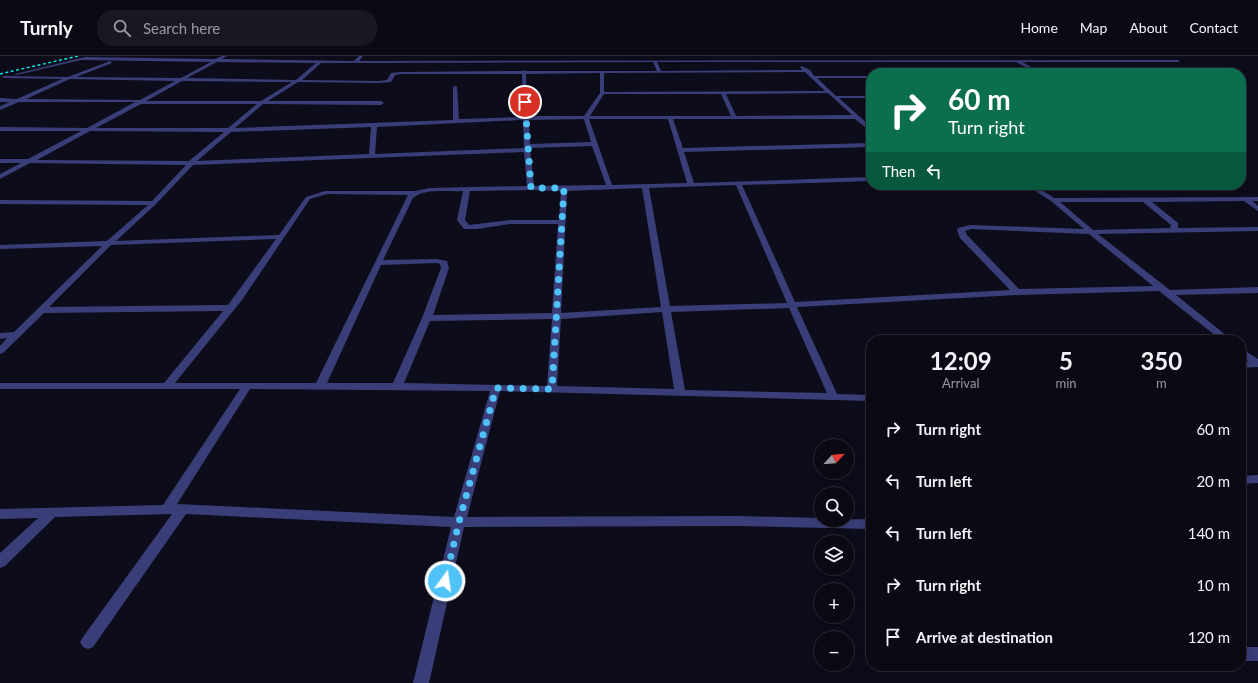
<!DOCTYPE html>
<meta charset="utf-8">
<style>
:root{--surface:#0a0914;--page:#181722;--text:#f1f3f6;--muted:#999aa0;--line:#2a2a34}
body{margin:0;font-family:Lato,sans-serif;background:var(--page);color:var(--text);height:100vh;display:flex;flex-direction:column;font-size:15px;white-space:nowrap}
*{box-sizing:border-box;margin:0}
p{font-size:13px;color:var(--muted)}
.icon{flex:none;width:22px;height:22px;fill:none;stroke:currentColor;stroke-width:2;stroke-linecap:round;stroke-linejoin:round}
.map{position:relative;flex:1;overflow:hidden}
.panel{position:absolute;left:866px;top:279px;width:380px;height:336px;display:flex;flex-direction:column;background:var(--surface);border-radius:16px;box-shadow:0 2px 10px #0003,0 0 0 1px var(--line)}
.panel>*{flex:none}
.guide{position:absolute;left:866px;top:12px;width:380px;height:122px;border-radius:16px;box-shadow:0 2px 10px #0003,0 0 0 1px var(--line);background:#0b6e4f;color:#fff;overflow:hidden}
.needle{width:26px;rotate:64deg}
.fabs{position:absolute;left:814px;top:383px;display:grid;gap:8px}
.fabs a{display:grid;place-items:center;width:40px;height:40px;border-radius:50%;background:var(--surface);box-shadow:0 2px 10px #0003,0 0 0 1px var(--line);font-size:20px}
.pin{position:absolute;display:grid;place-items:center;width:34px;height:34px;color:#fff;margin:-17px;border:2px solid #fff;border-radius:50%;box-shadow:0 1px 4px #0007}
.me{position:absolute;width:44px;margin:-22px;rotate:14deg;stroke-linejoin:round;filter:drop-shadow(0 0 3px #0008)}
.turn{display:flex;align-items:center;gap:14px;height:84px;padding:0 16px;font-size:18px}
.turn .icon{width:52px;height:52px;stroke-width:2.5}
.turn b{display:block;font-size:28px;line-height:34px}
.then{display:flex;align-items:center;height:38px;padding:0 16px;background:#0003;gap:8px;font-size:15px}
.eta{display:flex;justify-content:space-evenly;align-items:center;height:68px;text-align:center}
.eta b{font-size:24px;font-weight:700;line-height:28px}
ul{padding:0;list-style:none}
li{display:flex;align-items:center;gap:12px;height:52px;padding:0 16px}
li div{flex:1}
li b{display:block;font-size:15px}
li em{font-style:normal}
header{display:flex;align-items:center;gap:24px;box-sizing:border-box;height:56px;padding:0 20px;background:var(--surface);border-bottom:1px solid var(--line)}
header strong{font-size:19px}
nav{display:flex;gap:22px;margin-inline-start:auto;font-size:14px}
.search{width:280px;height:36px;background:var(--page);display:flex;align-items:center;gap:10px;box-sizing:border-box;padding:0 14px;border-radius:16px;color:var(--muted);font-size:15px}
.map>svg:first-child{display:block}
.lines{fill:none;stroke-linecap:round;stroke-linejoin:round}
.minor{fill:#3a3e78;fill-rule:evenodd}
.rail{stroke:#0de4e2;stroke-width:1.5;stroke-dasharray:3 2.5;stroke-linecap:butt}
.route{stroke:#4fc3f7;stroke-width:7;stroke-dasharray:0 12.6}
</style>
<header>
<strong>Turnly</strong>
<div class="search"><svg class="icon" aria-label="search" viewBox="0 0 24 24"><circle cx="10" cy="10" r="6"/><path d="M15 15l6 6"/></svg>Search here</div>
<nav><a>Home</a><a>Map</a><a>About</a><a>Contact</a></nav>
</header>
<div class="map">
<svg width="1258" height="627" viewBox="0 0 1258 627">
<rect width="100%" height="100%" fill="#0d0c1b"/>
<g class="lines">
<path class="minor" d="M 222,0 L 227,0 L 222,3 L 354,5 L 359,0 L 363,0 L 359,5 L 1178,4 L 1180,6 L 1022,6 L 1043,17 L 1037,17 L 1016,6 L 657,6 L 661,15 L 802,14 L 800,11 L 802,10 L 810,14 L 814,20 L 871,20 L 871,22 L 817,22 L 836,40 L 871,40 L 871,42 L 839,42 L 871,71 L 871,76 L 855,63 L 673,63 L 683,92 L 871,87 L 871,91 L 684,96 L 694,127 L 871,121 L 871,125 L 742,129 L 795,246 L 1010,234 L 960,182 L 957,174 L 958,172 L 970,169 L 1084,173 L 1051,145 L 1026,129 L 1034,129 L 1054,142 L 1258,141 L 1258,145 L 1252,145 L 1258,150 L 1258,155 L 1244,145 L 1152,146 L 1178,167 L 1178,172 L 1258,171 L 1258,175 L 1098,178 L 1170,234 L 1258,231 L 1258,237 L 1176,239 L 1232,284 L 1221,284 L 1159,235 L 1017,239 L 797,251 L 837,338 L 871,339 L 871,345 L 500,335 L 467,461 L 737,460 L 821,462 L 821,464 L 871,463 L 871,473 L 737,470 L 464,471 L 429,627 L 413,627 L 451,471 L 186,458 L 93,591 L 88,593 L 83,591 L 80,586 L 83,581 L 172,458 L 55,461 L 5,510 L 0,512 L 0,497 L 38,462 L 0,463 L 0,453 L 163,449 L 240,333 L 0,333 L 0,327 L 164,327 L 223,255 L 44,257 L 3,297 L 0,298 L 0,290 L 7,282 L 0,283 L 0,277 L 14,276 L 102,190 L 0,193 L 0,189 L 107,185 L 148,149 L 0,148 L 0,144 L 152,145 L 186,109 L 30,107 L 0,123 L 0,118 L 21,107 L 0,107 L 0,103 L 28,103 L 81,75 L 0,75 L 0,71 L 87,72 L 135,46 L 19,46 L 0,54 L 0,50 L 10,46 L 0,46 L 0,42 L 17,43 L 62,23 L 4,22 L 2,21 L 4,20 L 68,21 L 110,5 L 112,7 L 76,21 L 181,22 L 211,6 L 81,4 L 17,19 L 15,18 L 85,1 L 215,3 ZM 217,6 L 316,7 L 296,24 L 187,22 ZM 653,6 L 657,15 L 526,15 L 524,14 L 522,15 L 401,16 L 391,17 L 387,24 L 379,25 L 302,24 L 321,7 ZM 805,16 L 825,35 L 604,36 L 604,17 ZM 600,17 L 600,37 L 584,60 L 528,60 L 526,18 ZM 401,18 L 522,18 L 523,61 L 459,63 L 457,31 L 455,30 L 453,31 L 453,64 L 235,72 L 263,48 L 381,49 L 384,47 L 381,45 L 268,45 L 298,26 L 379,27 L 391,26 L 395,19 ZM 70,23 L 175,25 L 140,44 L 26,43 ZM 182,25 L 292,26 L 261,45 L 146,45 ZM 828,37 L 852,59 L 736,60 L 726,38 ZM 604,38 L 721,38 L 731,60 L 590,60 ZM 141,48 L 257,48 L 228,72 L 96,72 ZM 584,63 L 591,86 L 530,88 L 529,64 ZM 589,63 L 668,63 L 687,127 L 612,129 ZM 523,64 L 524,92 L 375,98 L 377,71 ZM 371,71 L 369,98 L 197,105 L 231,76 ZM 90,75 L 224,76 L 189,105 L 37,104 ZM 592,90 L 606,129 L 534,130 L 530,92 ZM 524,96 L 527,130 L 430,132 L 415,135 L 325,135 L 306,141 L 279,179 L 116,185 L 156,148 L 193,109 ZM 736,129 L 787,247 L 670,250 L 649,132 ZM 642,132 L 661,251 L 561,257 L 567,135 ZM 531,134 L 561,135 L 559,164 L 510,164 L 469,169 L 465,164 L 470,135 ZM 463,135 L 457,164 L 464,173 L 477,173 L 510,168 L 558,168 L 552,257 L 433,259 L 449,212 L 447,205 L 437,203 L 383,204 L 413,142 C 425,132 448,136 463,135 ZM 327,138 L 408,139 L 316,327 L 175,327 L 242,244 L 310,143 ZM 1060,146 L 1143,146 L 1171,169 L 1170,172 L 1093,174 ZM 971,173 L 1089,178 L 1153,230 L 1019,233 L 967,179 L 965,175 ZM 276,183 L 228,249 L 49,251 L 111,189 ZM 437,207 L 440,208 L 441,212 L 422,262 L 393,327 L 327,327 L 381,209 ZM 789,252 L 827,337 L 685,334 L 671,256 ZM 662,256 L 674,333 L 557,330 L 561,263 ZM 552,263 L 547,330 L 404,327 L 430,265 ZM 250,333 L 490,335 L 454,461 L 177,448 Z
M 1241,292 L 1258,303 L 1258,311 L 1241,312 L 1241,306 L 1249,306 L 1241,300 Z
M 1258,419 L 1258,427 L 1241,428 L 1241,420 Z
M 1241,591 L 1258,591 L 1258,605 L 1241,605 Z"/>
<path class="rail" d="M 0,18 L 78,0"/>
</g>
<g class="lines">
<path class="route" d="M 445,525 L 459,466 L 496,332 L 552,333 L 564,132 L 531,132 L 525,46"/>
</g>
</svg>
<div class="fabs">
<a><svg class="needle" viewBox="-14 -14 28 28"><path d="M0-13l5 13h-10z" fill="#e53935"/><path d="M0 13l5-13h-10z" fill="#999aa0"/></svg></a>
<a><svg class="icon" aria-label="search" viewBox="0 0 24 24"><circle cx="10" cy="10" r="6"/><path d="M15 15l6 6"/></svg></a>
<a><svg class="icon" aria-label="layers" viewBox="0 0 24 24"><path d="M12 4l9 5-9 5-9-5zM3 14l9 5 9-5"/></svg></a>
<a>+</a>
<a>−</a>
</div>
<div class="pin" style="left:525px;top:46px;background:#d93025"><svg class="icon" aria-label="arrive" viewBox="0 0 24 24"><path d="M6 21V4h12l-3 4 3 4H6"/></svg></div>
<svg class="me" style="left:445px;top:525px" viewBox="-20 -20 40 40"><circle r="17" fill="#4fc3f7" stroke="#fff" stroke-width="3"/><path d="M0-11L8 9 0 5-8 9z" fill="#fff"/></svg>
<div class="guide">
<div class="turn"><svg class="icon" aria-label="right" viewBox="0 0 24 24"><path d="M7 20v-9h11M14 6l5 5-5 5"/></svg><div><b>60 m</b>Turn right</div></div>
<div class="then">Then<svg class="icon" aria-label="left" viewBox="0 0 24 24"><path d="M17 20v-9H6M10 6l-5 5 5 5"/></svg></div>
</div>
<section class="panel">
<div class="eta">
<div><b>12:09</b><p>Arrival</p></div>
<div><b>5</b><p>min</p></div>
<div><b>350</b><p>m</p></div>
</div>
<ul>
<li><svg class="icon" aria-label="right" viewBox="0 0 24 24"><path d="M7 20v-9h11M14 6l5 5-5 5"/></svg><div><b>Turn right</b></div><em>60 m</em></li>
<li><svg class="icon" aria-label="left" viewBox="0 0 24 24"><path d="M17 20v-9H6M10 6l-5 5 5 5"/></svg><div><b>Turn left</b></div><em>20 m</em></li>
<li><svg class="icon" aria-label="left" viewBox="0 0 24 24"><path d="M17 20v-9H6M10 6l-5 5 5 5"/></svg><div><b>Turn left</b></div><em>140 m</em></li>
<li><svg class="icon" aria-label="right" viewBox="0 0 24 24"><path d="M7 20v-9h11M14 6l5 5-5 5"/></svg><div><b>Turn right</b></div><em>10 m</em></li>
<li><svg class="icon" aria-label="arrive" viewBox="0 0 24 24"><path d="M6 21V4h12l-3 4 3 4H6"/></svg><div><b>Arrive at destination</b></div><em>120 m</em></li>
</ul>
</section>
</div>
